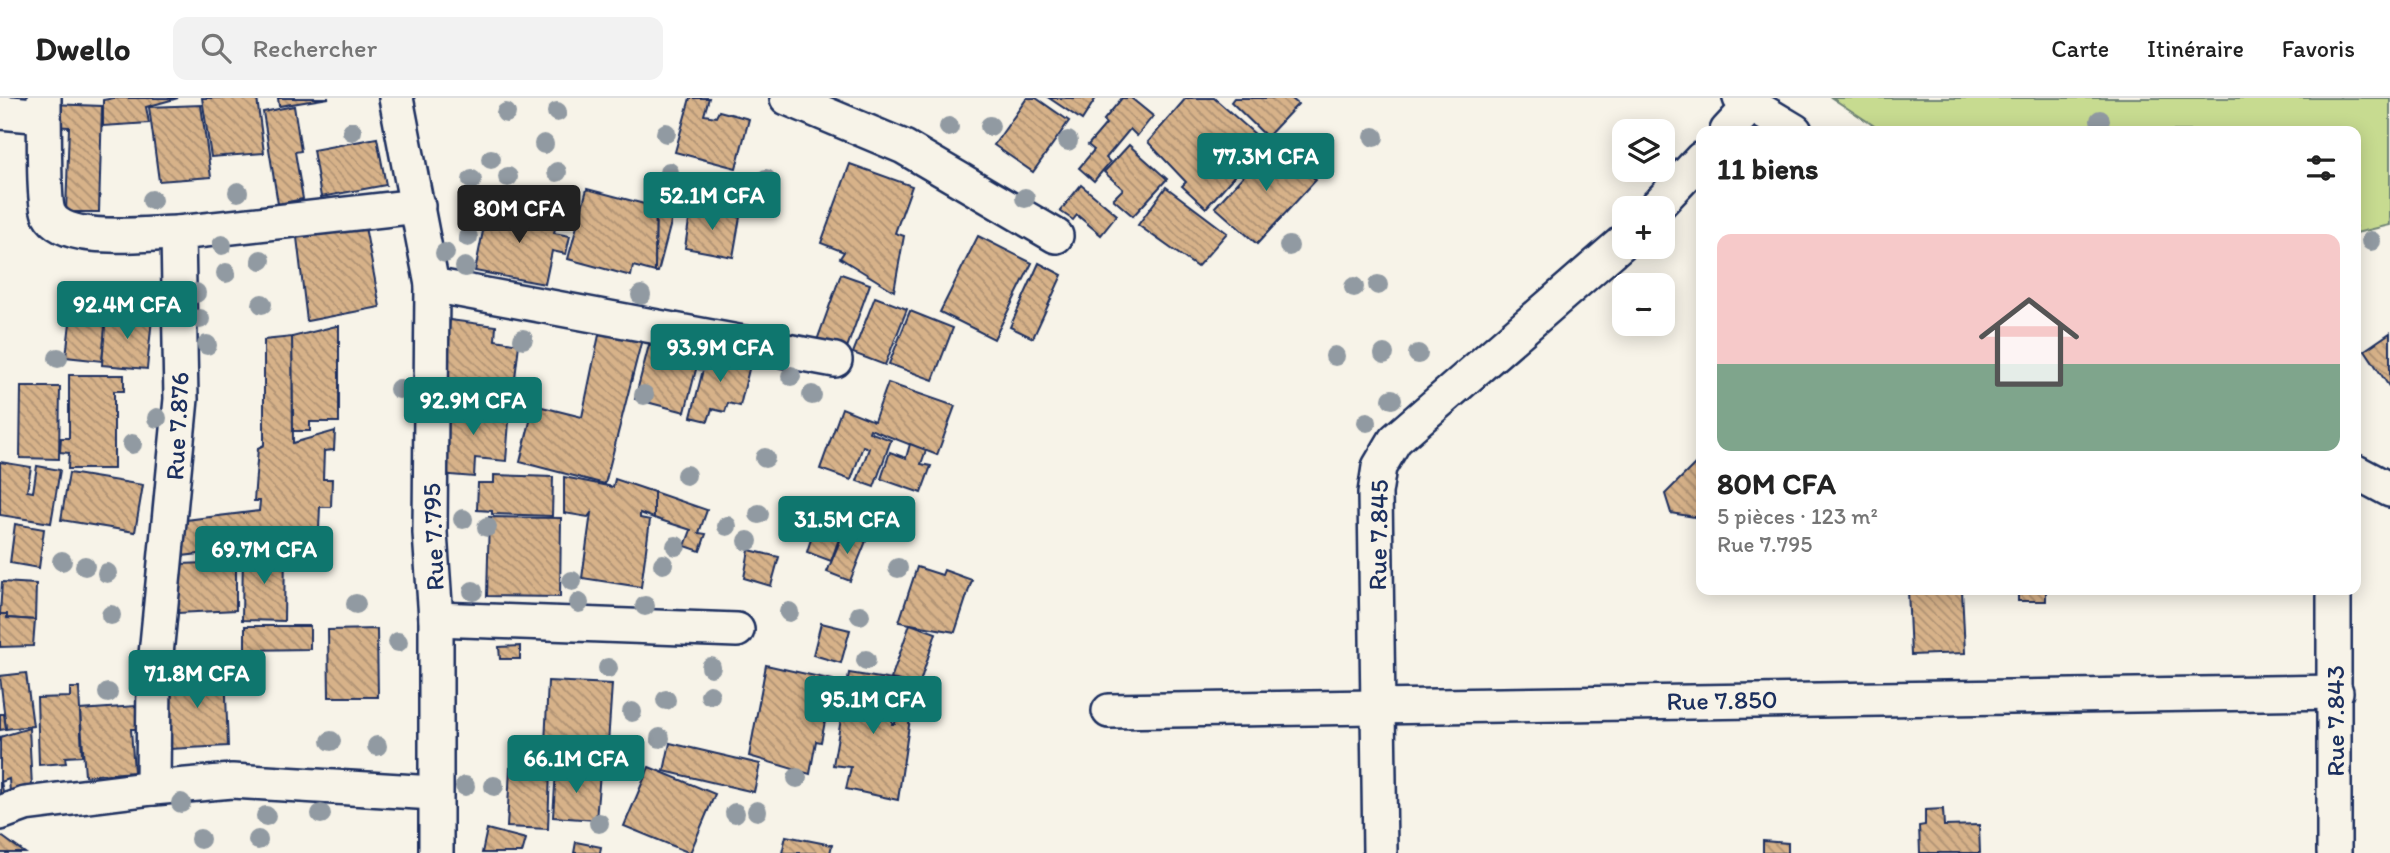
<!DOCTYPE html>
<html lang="fr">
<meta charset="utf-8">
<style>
body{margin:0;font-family:Itim,sans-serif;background:#f2f2f2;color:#222;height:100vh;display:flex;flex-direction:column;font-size:26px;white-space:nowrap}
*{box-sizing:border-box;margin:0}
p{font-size:23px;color:#767676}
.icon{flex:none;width:38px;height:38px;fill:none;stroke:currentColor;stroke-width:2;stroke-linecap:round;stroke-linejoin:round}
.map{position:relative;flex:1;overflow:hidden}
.side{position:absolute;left:1696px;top:28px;width:665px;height:469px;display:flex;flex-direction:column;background:#fff;border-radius:14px;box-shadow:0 4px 18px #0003}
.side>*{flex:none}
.controls{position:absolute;left:1612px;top:21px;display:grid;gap:14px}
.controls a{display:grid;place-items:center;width:63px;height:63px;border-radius:14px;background:#fff;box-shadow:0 4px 18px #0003;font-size:35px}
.price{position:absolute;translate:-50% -60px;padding:0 16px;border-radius:7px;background:#0f766e;color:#fff;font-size:23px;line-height:46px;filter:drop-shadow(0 2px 4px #0008)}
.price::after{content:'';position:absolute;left:50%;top:42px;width:21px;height:16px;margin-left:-10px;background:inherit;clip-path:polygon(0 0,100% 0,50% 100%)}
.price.on{background:#222;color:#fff}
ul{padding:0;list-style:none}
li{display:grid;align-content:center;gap:14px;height:371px;padding:0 21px}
li span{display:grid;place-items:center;height:217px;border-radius:14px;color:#555}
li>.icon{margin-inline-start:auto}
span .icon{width:126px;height:126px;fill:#fffc;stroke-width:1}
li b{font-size:30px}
h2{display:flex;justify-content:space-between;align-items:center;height:84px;padding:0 21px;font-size:30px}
header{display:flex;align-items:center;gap:42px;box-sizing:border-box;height:98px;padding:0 35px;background:#fff;border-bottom:2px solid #e0e0e0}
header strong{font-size:33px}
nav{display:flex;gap:38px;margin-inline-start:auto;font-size:24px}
.search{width:490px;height:63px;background:#f2f2f2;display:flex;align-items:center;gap:18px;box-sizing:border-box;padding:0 24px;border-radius:14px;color:#767676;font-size:26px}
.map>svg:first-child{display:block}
.grass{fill:#c7db90;stroke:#718577;stroke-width:2}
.building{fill:url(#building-back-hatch);stroke:#1b2f5e;stroke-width:2}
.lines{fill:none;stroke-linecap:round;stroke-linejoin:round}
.street-casing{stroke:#1b2f5e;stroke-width:38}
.street{stroke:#f7f3e8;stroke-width:33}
.tree{fill:#919aa2}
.labels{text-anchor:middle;stroke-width:5;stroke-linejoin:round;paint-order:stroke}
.street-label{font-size:26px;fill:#1b2f5e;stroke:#f7f3e8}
</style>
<header>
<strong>Dwello</strong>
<div class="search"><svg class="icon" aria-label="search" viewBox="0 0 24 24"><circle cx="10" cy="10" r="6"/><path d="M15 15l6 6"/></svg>Rechercher</div>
<nav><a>Carte</a><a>Itinéraire</a><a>Favoris</a></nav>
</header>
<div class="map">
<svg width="2390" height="755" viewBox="0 0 2390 755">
<defs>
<pattern id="building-back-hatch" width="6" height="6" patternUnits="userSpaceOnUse" patternTransform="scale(1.75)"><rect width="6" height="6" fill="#d7b289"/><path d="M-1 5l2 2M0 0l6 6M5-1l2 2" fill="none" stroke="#ae9173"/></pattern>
</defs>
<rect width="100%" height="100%" fill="#f7f3e8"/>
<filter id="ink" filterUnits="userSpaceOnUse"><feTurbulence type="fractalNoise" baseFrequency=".0143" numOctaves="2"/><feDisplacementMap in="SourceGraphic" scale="14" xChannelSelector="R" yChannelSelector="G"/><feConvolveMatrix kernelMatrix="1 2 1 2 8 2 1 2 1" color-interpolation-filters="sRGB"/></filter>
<g filter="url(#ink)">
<polygon class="grass" points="1832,0 2390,0 2390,127 2356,135 2356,33 1882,33"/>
<g class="building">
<polygon points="114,0 178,0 146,9 149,25 103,28 103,2"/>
<polygon points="202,0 257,0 264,55 211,59"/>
<polygon points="278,0 329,0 279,8"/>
<polygon points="690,0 709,0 704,17 716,19 719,13 749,21 736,70 675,54"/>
<polygon points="1027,0 1036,0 1069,23 1033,74 994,47"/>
<polygon points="1049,0 1096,0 1082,22"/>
<polygon points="1122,0 1131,0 1153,18 1137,38 1130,31 1106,60 1110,64 1094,83 1079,70 1094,52 1088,47 1106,26 1103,23"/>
<polygon points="1186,0 1214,0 1264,44 1206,110 1182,88 1186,84 1148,44"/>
<polygon points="1234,0 1291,0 1298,6 1267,39 1231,4"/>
<polygon points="51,6 102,8 99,114 66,114 69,29 50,28"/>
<polygon points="201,7 211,79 159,83 149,9"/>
<polygon points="294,8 301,53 295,54 303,101 278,106 263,14"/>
<polygon points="377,40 386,87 321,99 313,52"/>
<polygon points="1274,44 1316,82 1257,146 1215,109"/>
<polygon points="1129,47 1167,81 1133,118 1113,101 1123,91 1104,74"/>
<polygon points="850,66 912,88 895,135 904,138 894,193 840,160 844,154 821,145"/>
<polygon points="1081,87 1117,117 1101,137 1077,117 1073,122 1060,113"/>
<polygon points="1166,89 1227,135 1197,169 1138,127"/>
<polygon points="587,91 656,109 655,174 633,168 631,178 568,161"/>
<polygon points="488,108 557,121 554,135 570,138 566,156 552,153 545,186 475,173"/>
<polygon points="656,109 674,113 658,174 655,174"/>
<polygon points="691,109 740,119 733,159 685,150"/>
<polygon points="363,118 380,209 307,223 296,131"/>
<polygon points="978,138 1032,165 994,241 940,214"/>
<polygon points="1039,165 1062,177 1033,240 1010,229"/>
<polygon points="841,176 870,186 845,255 815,248"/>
<polygon points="875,199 907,211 885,267 853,255"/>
<polygon points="910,213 953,230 933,282 889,266"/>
<polygon points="71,216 106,220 102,263 66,259"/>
<polygon points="106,216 152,220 147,271 102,267"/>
<polygon points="450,222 496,228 495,242 519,246 512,306 441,298"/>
<polygon points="336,228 339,228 339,324 310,324 310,333 293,333 292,239"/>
<polygon points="600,232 642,241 605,386 520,364 534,307 582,319"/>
<polygon points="2390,235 2390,290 2365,252"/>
<polygon points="292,239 293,345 335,333 334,352 324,353 323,381 332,381 331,409 320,409 319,431 328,431 328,447 251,446 251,450 173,459 178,423 259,413 260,403 254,403 258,350 264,347 264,242"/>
<polygon points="649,247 699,260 685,314 635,301"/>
<polygon points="708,252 751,263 740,308 728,305 725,314 712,311 708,323 691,319"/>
<polygon points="69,277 124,277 124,293 114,293 114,371 68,371 69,355 60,354 61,340 69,340"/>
<polygon points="888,285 955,308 937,357 870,331 869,334 891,342 874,389 857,383 869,350 863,348 851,382 820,371 842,310 874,323"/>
<polygon points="21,289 60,289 59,361 20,360"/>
<polygon points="446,303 510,310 506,363 475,360 474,379 439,376"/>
<polygon points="910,346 926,352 921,366 931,368 921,395 881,381 890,354 906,360"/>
<polygon points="1701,360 1701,420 1671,415 1665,396"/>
<polygon points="0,364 31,369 27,393 33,394 37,368 60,372 51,425 0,417"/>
<polygon points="69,375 143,387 135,434 61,422"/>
<polygon points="494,377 553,379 552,418 492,416 492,413 477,412 478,385 494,385"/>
<polygon points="564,379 613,389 615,381 654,394 654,420 640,415 640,420 650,422 641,489 582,480 591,415 588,419 564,415"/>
<polygon points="654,394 707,412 699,435 706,436 700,453 685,448 691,432 654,420"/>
<polygon points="829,403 850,410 831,463 807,454 818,419 824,420"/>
<polygon points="489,419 561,420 560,499 487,498"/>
<polygon points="15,426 44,431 39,470 10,465"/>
<polygon points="844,433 866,443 850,483 827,474"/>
<polygon points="285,452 284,523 242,522 243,453"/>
<polygon points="749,452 779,459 771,488 744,480"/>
<polygon points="236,464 236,512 178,515 180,466"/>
<polygon points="917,469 942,477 944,472 972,482 955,534 899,524"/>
<polygon points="2,484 36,486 35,522 7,520 7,516 0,516"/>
<polygon points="1908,492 1962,492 1965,555 1911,557"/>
<rect x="2018" y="492" width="28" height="11"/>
<polygon points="0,516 7,516 7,520 35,522 33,548 0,549"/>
<polygon points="821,525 850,532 841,565 813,557"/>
<polygon points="910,526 936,535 919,587 891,581"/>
<polygon points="245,528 310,528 310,551 245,552"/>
<polygon points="377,531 378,599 329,599 328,532"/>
<polygon points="520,548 520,561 500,561 499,549"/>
<polygon points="766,567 833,582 821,644 816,643 810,676 749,658"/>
<polygon points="225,573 228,648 169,651 166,575"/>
<polygon points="26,575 33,628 6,631 0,578"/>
<polygon points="849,575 899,583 892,626 895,626 898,605 912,607 898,702 846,691 851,669 833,667"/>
<polygon points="548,583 612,586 608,646 545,646"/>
<polygon points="70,590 79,590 82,658 65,659 66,665 39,667 37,600 70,599"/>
<polygon points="136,608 138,631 131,631 134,674 85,678 80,612"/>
<polygon points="0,616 4,616 6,631 0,632"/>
<polygon points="29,630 32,689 10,694 9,681 1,684 4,698 0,699 0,639"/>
<polygon points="670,645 760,666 754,694 664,673"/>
<polygon points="649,669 715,696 690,755 624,728"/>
<polygon points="510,670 550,672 548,731 507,729"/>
<polygon points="556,672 600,675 596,722 553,719"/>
<polygon points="1943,711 1944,728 1979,727 1980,755 1920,755 1919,728 1925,727 1925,712"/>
<polygon points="487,731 526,741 522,755 482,755"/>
<polygon points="0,737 25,755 0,755"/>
<polygon points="786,738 832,747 830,755 782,755"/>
<polygon points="1763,743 1788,745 1788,755 1763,755"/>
<polygon points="576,744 601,749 600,755 574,755"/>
</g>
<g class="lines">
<g class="street-casing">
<g id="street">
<polyline points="396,0 432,187 430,435 436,521 436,755"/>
<polyline points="787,0 904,49 1056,138"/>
<polyline points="1740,0 1795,33"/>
<polyline points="0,14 44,18 44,0"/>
<path d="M44,18c1,17 -1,86 5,98 16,31 97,19 129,19"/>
<polyline points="1727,33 1752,6"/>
<polyline points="418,108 178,135 181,301 154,577 153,690 232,683 434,695"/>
<polyline points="1655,110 1701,61"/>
<polyline points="432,187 835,262"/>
<polyline points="2356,374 2390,392"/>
<polyline points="2334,492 2334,755"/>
<polyline points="436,521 737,532"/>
<polyline points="1109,613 2336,594"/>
<polyline points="0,715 25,706 153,690"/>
<polyline points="1380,755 1375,395 1379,369 1395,342 1624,143"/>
</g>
</g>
<use href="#street" class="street"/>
</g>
<g class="tree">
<circle cx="557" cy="14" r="10"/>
<circle cx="506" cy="15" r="10"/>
<circle cx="2100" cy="22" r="10"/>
<circle cx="990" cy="28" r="10"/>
<circle cx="949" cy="29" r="10"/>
<circle cx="352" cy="33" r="10"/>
<circle cx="666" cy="35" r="10"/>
<circle cx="1374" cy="39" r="10"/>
<circle cx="1068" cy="43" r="10"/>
<circle cx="544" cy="46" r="10"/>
<circle cx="491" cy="61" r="10"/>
<circle cx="557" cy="74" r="10"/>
<circle cx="669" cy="74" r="10"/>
<circle cx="508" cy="79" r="10"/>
<circle cx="766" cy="81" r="10"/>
<circle cx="472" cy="82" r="10"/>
<circle cx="699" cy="87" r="10"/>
<circle cx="238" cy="94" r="10"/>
<circle cx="538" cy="100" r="10"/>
<circle cx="1025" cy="100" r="10"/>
<circle cx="152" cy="102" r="10"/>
<circle cx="565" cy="102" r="10"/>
<circle cx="468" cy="139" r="10"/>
<circle cx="2371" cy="143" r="10"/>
<circle cx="222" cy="147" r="10"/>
<circle cx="1289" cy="148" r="10"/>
<circle cx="445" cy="155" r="10"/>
<circle cx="261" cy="162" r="10"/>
<circle cx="465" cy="169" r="10"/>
<circle cx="226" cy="175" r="10"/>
<circle cx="1378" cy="187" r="10"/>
<circle cx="1354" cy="189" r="10"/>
<circle cx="196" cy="195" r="10"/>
<circle cx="641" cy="197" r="10"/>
<circle cx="262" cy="206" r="10"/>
<circle cx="200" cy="221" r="10"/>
<circle cx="523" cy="241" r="10"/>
<circle cx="207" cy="247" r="10"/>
<circle cx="1384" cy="256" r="10"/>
<circle cx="1418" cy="256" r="10"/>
<circle cx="1335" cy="258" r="10"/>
<circle cx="58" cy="260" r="10"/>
<circle cx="703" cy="264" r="10"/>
<circle cx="791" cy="278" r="10"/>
<circle cx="399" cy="291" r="10"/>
<circle cx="644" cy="297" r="10"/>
<circle cx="812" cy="297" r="10"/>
<circle cx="1392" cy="301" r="10"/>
<circle cx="157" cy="320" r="10"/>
<circle cx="1367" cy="324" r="10"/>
<circle cx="132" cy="346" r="10"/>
<circle cx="765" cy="360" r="10"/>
<circle cx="686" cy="377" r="10"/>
<circle cx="759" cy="416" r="10"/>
<circle cx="463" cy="421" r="10"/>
<circle cx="727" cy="428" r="10"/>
<circle cx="487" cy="429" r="10"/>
<circle cx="748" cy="443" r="10"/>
<circle cx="676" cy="448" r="10"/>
<circle cx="62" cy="463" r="10"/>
<circle cx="663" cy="466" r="10"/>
<circle cx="85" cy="468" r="10"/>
<circle cx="898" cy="470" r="10"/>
<circle cx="107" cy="475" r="10"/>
<circle cx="572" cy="483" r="10"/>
<circle cx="473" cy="493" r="10"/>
<circle cx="579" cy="505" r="10"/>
<circle cx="356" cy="506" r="10"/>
<circle cx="645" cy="508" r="10"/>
<circle cx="789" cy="514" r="10"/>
<circle cx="111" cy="517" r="10"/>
<circle cx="860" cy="517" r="10"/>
<circle cx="398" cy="544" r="10"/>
<circle cx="866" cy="562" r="10"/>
<circle cx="711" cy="569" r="10"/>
<circle cx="608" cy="570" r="10"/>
<circle cx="108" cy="595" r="10"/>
<circle cx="710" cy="597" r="10"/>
<circle cx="666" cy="602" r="10"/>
<circle cx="632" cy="614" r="10"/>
<circle cx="660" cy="640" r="10"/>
<circle cx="331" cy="643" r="10"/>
<circle cx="377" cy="648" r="10"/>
<circle cx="633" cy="652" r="10"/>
<circle cx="797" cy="680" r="10"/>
<circle cx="465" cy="688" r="10"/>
<circle cx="494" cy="688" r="10"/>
<circle cx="181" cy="705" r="10"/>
<circle cx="757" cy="713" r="10"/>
<circle cx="735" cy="715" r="10"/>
<circle cx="321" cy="716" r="10"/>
<circle cx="266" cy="718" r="10"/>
<circle cx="599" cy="725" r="10"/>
<circle cx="200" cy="741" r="10"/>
<circle cx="258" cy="742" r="10"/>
</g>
</g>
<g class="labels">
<g class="street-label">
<text transform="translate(177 328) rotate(-87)" y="9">Rue 7.876</text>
<text transform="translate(1378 437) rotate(-89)" y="9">Rue 7.845</text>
<text transform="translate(433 439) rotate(-92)" y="9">Rue 7.795</text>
<text transform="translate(1722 602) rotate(-1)" y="9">Rue 7.850</text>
<text transform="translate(2335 623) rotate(-90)" y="9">Rue 7.843</text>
</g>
</g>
</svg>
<div class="controls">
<a><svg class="icon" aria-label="layers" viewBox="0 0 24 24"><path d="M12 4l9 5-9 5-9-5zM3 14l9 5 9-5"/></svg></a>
<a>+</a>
<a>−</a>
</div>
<b class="price" style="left:1266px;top:95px">77.3M CFA</b>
<b class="price" style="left:712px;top:134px">52.1M CFA</b>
<b class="price on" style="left:519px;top:147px">80M CFA</b>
<b class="price" style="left:127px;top:243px">92.4M CFA</b>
<b class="price" style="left:720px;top:286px">93.9M CFA</b>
<b class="price" style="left:473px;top:339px">92.9M CFA</b>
<b class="price" style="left:847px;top:458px">31.5M CFA</b>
<b class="price" style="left:264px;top:488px">69.7M CFA</b>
<b class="price" style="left:197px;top:612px">71.8M CFA</b>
<b class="price" style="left:873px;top:638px">95.1M CFA</b>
<b class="price" style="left:576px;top:697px">66.1M CFA</b>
<section class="side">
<h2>11 biens<svg class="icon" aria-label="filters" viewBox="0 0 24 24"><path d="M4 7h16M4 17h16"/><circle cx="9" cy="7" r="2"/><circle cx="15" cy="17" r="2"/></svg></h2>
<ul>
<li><span style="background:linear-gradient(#f6c9c9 60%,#7fa58c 0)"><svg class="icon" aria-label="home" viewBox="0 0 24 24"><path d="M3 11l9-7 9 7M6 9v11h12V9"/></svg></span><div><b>80M CFA</b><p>5 pièces · 123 m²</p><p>Rue 7.795</p></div></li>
</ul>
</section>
</div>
